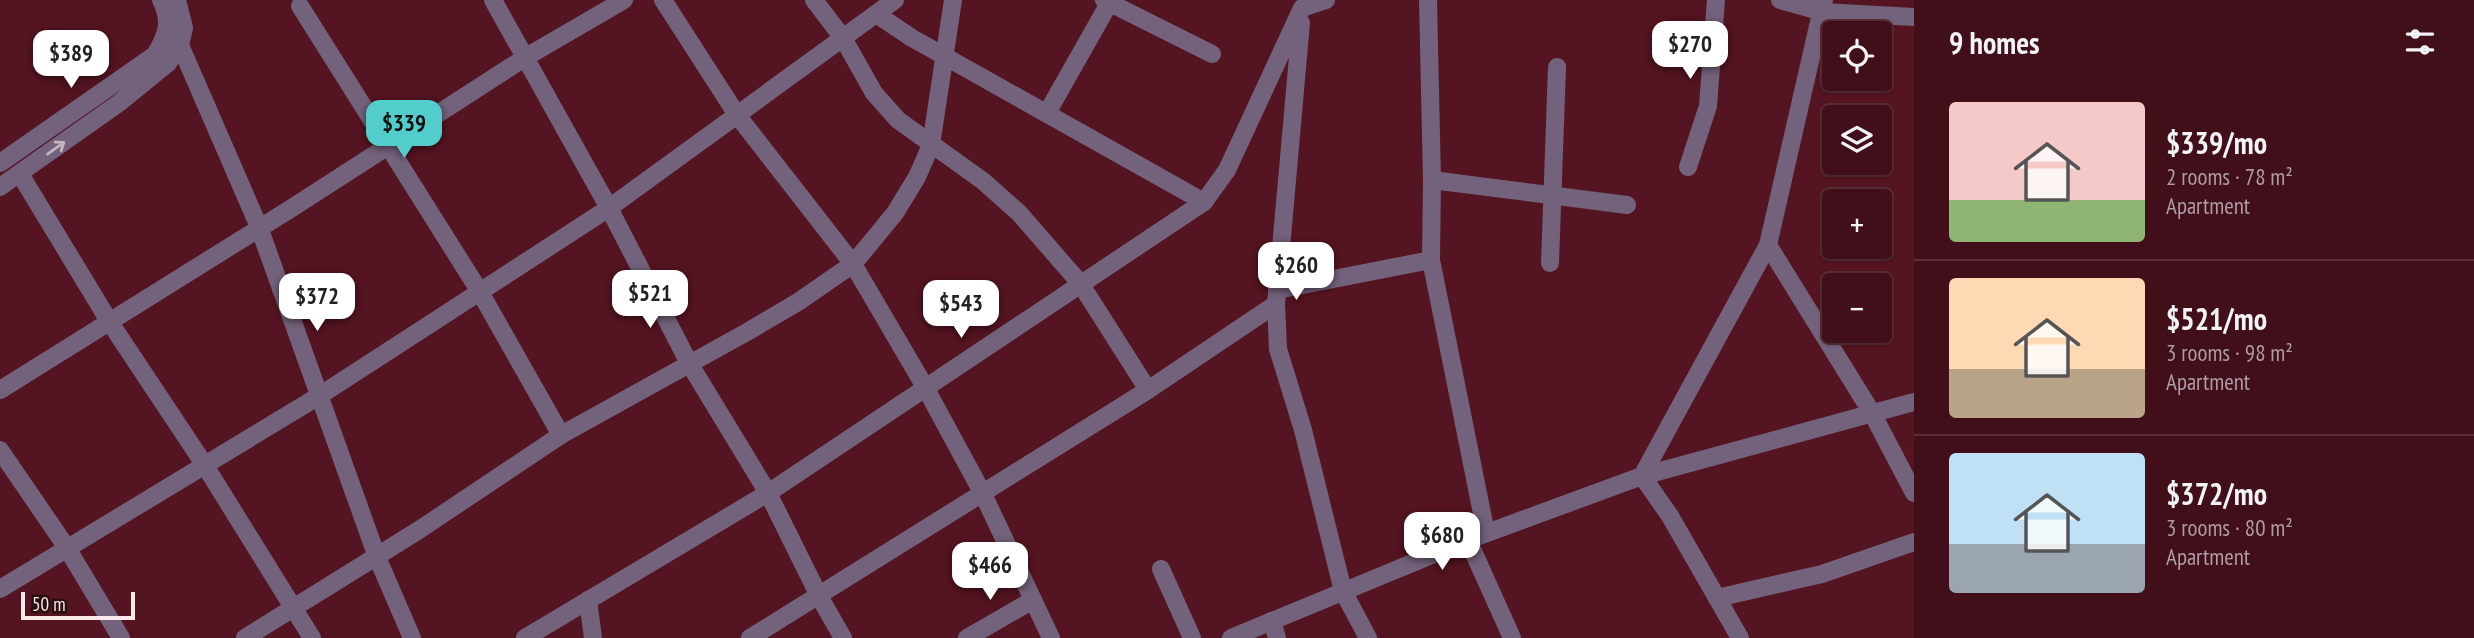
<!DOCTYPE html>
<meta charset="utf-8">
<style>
body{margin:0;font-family:"PT Sans Narrow",sans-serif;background:#4b1d26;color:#f1f3f6;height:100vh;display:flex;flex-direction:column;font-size:26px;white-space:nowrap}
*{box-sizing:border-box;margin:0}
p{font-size:23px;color:#ae9ca2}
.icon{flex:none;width:38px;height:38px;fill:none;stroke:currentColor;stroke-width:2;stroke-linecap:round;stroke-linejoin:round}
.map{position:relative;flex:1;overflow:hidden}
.drawer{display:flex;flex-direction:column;background:#400f19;width:560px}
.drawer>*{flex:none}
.fabs{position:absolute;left:1822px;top:21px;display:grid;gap:14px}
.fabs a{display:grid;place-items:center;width:70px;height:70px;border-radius:7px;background:#400f19;box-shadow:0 2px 5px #0004,0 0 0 2px #592f38;font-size:35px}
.scale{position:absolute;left:21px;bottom:18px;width:114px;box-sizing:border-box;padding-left:7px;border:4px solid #fae9e9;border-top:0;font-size:19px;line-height:24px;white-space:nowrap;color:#fae9e9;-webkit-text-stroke:5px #290d11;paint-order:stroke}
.price{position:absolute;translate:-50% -60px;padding:0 16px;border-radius:14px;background:#fff;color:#222;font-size:23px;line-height:46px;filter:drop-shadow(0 2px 4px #0008)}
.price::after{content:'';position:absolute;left:50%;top:42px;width:21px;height:16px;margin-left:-10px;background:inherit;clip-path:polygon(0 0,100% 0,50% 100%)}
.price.selected{background:#53cdcb;color:#111}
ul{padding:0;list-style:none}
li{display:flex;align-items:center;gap:21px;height:175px;padding:0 35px}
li+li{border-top:2px solid #592f38}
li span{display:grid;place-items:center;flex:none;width:196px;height:140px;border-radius:7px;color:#555}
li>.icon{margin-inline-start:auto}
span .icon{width:84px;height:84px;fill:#fffc;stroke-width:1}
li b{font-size:30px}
h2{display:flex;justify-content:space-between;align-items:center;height:84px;padding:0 35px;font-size:30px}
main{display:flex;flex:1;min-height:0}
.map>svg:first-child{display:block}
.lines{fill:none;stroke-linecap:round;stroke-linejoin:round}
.minor{stroke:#73627c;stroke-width:18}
.oneway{stroke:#c4b3bd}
</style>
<main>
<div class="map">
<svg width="1914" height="638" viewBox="0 0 1914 638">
<rect width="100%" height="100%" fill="#551421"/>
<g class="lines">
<g class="minor">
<polyline points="493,0 609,208 689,363 768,493 819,596 843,638"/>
<polyline points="663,0 737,115 853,264 925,387 983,494 1051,638"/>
<polyline points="814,0 843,38 874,93 898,120 983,181 1019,213 1080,283 1148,390"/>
<polyline points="1104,0 1212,54"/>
<polyline points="1428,0 1432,180 1431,260 1486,533"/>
<polyline points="1780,0 1823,12 1914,17"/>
<polyline points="300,6 480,292 561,435"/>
<polyline points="876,14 912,38 1204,202"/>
<polyline points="1301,23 1276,304 1278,349 1303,430 1343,591 1368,638"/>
<polyline points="180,45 259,227 377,557 412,638"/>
<polyline points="1047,113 1111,0"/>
<path d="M0,163l155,-108c12,-20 17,-33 6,-55"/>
<polyline points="1688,167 1708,106 1716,0"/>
<polyline points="20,174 109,321 204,464 312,638"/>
<polyline points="1432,180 1627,205"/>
<polyline points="0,187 119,103 168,63 180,45 184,28 177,0"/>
<polyline points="1768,245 1872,413 1914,493"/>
<polyline points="1550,263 1557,67"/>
<polyline points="1277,290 1431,260"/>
<polyline points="0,390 295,206 526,57 624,0"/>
<polyline points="0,450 67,548 121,638"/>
<polyline points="1642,476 1768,245 1824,0"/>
<polyline points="1642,476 1670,516 1740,638"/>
<polyline points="1468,540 1512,638"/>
<polyline points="1161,569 1192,638"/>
<polyline points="0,589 319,396 609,208 895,0"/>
<polyline points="1717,598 1822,574 1914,542"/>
<polyline points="588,600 593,638"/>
<polyline points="1272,621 1277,638"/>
<polyline points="245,638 419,530 561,435 747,332 798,302 853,264 895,213 917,177 931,145 953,0"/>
<polyline points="525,638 768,493 1204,202 1227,170 1302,8 1326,0"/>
<polyline points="750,638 1148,390 1276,304"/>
<polyline points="967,638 1033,600"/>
<polyline points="1231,638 1468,540 1642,476 1914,402"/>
</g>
</g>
<defs><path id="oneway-shaft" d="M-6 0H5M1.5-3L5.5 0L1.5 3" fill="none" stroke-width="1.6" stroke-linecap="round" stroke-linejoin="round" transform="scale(1.75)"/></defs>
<use class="oneway" href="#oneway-shaft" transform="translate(56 148) rotate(-35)"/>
</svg>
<div class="fabs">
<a><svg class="icon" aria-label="locate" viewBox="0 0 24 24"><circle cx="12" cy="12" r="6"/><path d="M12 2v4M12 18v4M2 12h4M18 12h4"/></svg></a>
<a><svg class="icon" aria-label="layers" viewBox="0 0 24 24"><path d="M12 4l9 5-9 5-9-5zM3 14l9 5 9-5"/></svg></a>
<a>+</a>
<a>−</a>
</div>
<div class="scale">50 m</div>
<b class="price" style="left:1690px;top:81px">$270</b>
<b class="price" style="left:71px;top:90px">$389</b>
<b class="price selected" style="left:404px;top:160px">$339</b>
<b class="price" style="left:1296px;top:302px">$260</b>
<b class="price" style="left:650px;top:330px">$521</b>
<b class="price" style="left:317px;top:333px">$372</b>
<b class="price" style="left:961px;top:340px">$543</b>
<b class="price" style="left:1442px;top:572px">$680</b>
<b class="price" style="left:990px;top:602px">$466</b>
</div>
<section class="drawer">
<h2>9 homes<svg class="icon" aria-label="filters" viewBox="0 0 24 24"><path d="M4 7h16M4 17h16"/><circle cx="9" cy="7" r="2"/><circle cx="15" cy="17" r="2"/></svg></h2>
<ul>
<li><span style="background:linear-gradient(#f6c9c9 70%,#8fb573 0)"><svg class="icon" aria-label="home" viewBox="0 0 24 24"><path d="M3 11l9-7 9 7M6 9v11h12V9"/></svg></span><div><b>$339/mo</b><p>2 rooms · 78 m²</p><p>Apartment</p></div></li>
<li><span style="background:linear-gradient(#ffd9b3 65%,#b9a48a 0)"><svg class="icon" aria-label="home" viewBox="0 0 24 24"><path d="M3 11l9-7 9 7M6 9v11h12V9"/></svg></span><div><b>$521/mo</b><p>3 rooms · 98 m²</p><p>Apartment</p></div></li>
<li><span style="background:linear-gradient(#bfe0f5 65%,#9aa5b1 0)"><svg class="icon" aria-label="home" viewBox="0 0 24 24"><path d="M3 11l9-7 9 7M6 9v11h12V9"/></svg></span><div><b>$372/mo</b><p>3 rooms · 80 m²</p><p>Apartment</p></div></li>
</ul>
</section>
</main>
